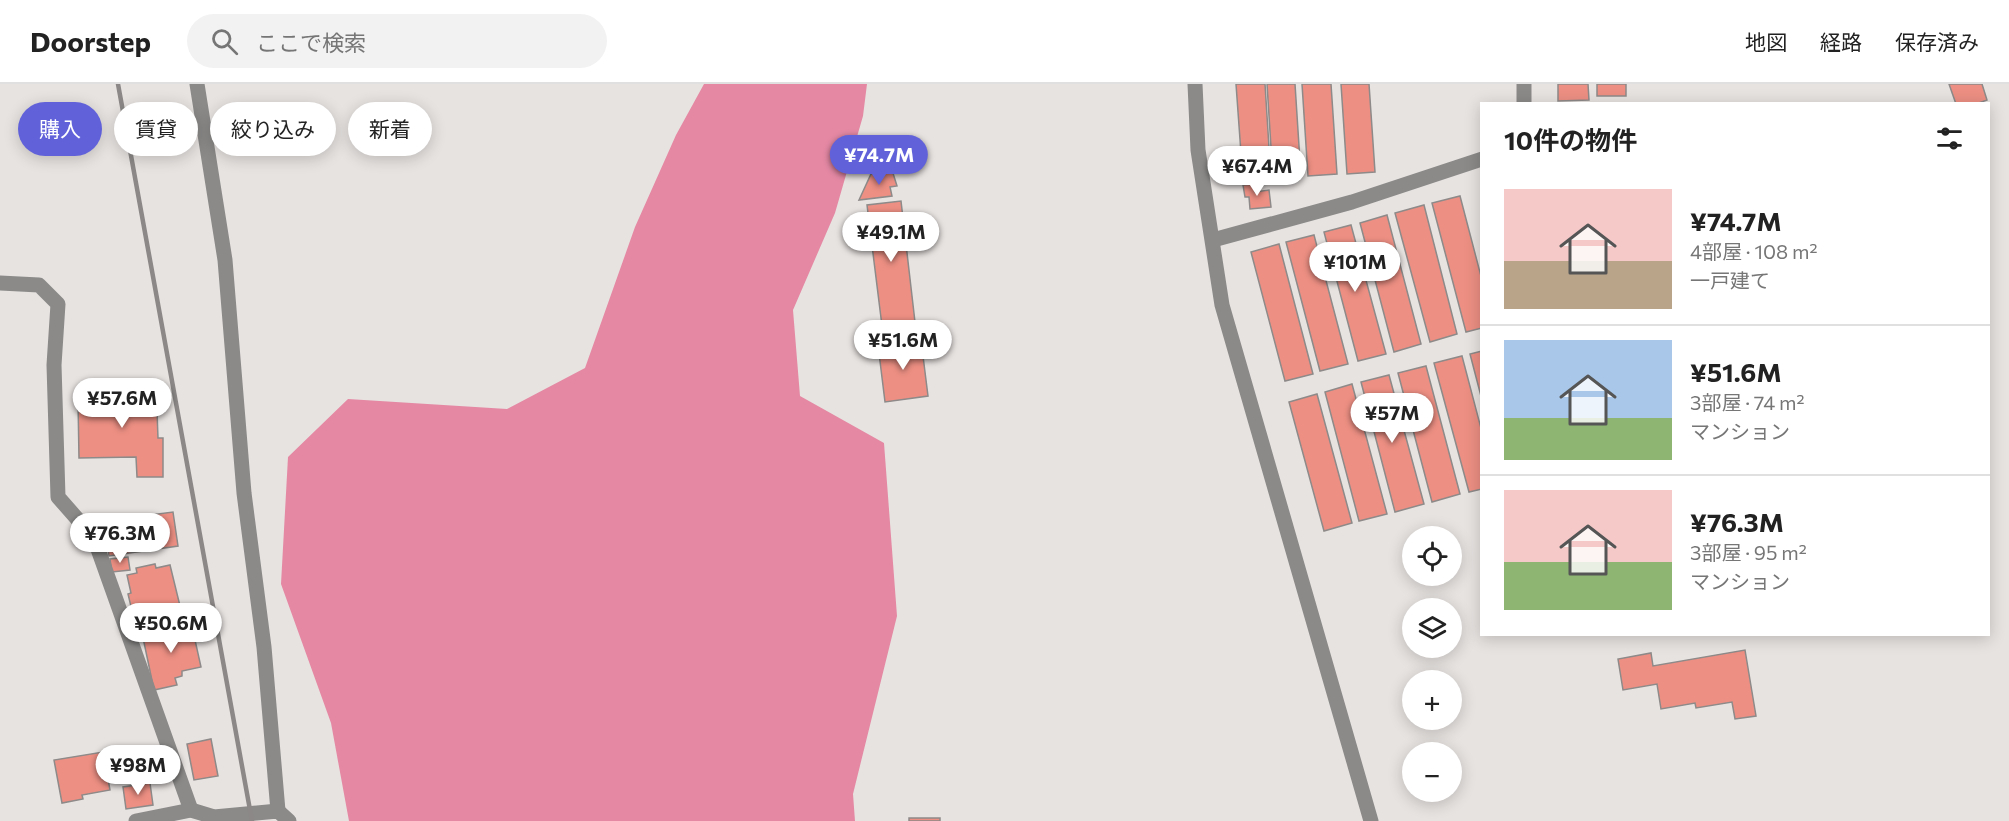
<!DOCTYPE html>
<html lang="ja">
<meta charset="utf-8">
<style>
body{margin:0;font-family:Commissioner,"Noto Sans JP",sans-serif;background:#f2f2f2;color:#222;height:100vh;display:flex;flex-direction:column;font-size:22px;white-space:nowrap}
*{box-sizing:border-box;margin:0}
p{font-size:20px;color:#767676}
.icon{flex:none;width:33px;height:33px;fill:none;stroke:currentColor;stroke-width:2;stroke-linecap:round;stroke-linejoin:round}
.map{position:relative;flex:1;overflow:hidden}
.panel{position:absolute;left:1480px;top:18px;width:510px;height:534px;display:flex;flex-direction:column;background:#fff;border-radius:0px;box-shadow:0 3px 15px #0003}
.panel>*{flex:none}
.hud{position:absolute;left:18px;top:18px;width:570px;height:54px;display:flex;gap:12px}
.tools{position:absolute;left:1402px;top:442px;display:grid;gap:12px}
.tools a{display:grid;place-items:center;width:60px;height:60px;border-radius:50%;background:#fff;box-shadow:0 3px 15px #0003;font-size:30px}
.price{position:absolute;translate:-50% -51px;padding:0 14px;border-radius:21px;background:#fff;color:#222;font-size:20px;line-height:39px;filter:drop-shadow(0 2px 3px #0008)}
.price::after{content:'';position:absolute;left:50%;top:36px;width:18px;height:14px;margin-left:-9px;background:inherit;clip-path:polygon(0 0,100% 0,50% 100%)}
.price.selected{background:#6162da;color:#fff}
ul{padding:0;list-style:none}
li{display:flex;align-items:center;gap:18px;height:150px;padding:0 24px}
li+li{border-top:2px solid #e0e0e0}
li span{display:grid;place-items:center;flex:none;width:168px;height:120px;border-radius:0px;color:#555}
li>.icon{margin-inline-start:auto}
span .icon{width:72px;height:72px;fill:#fffc;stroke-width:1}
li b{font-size:26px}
h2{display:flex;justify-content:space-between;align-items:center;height:72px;padding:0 24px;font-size:26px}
.tag{padding:0 21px;border-radius:27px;background:#fff;box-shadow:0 3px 15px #0003;font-size:21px;line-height:54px}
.tag.selected{background:#6162da;color:#fff}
header{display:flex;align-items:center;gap:36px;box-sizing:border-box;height:84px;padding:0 30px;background:#fff;border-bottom:2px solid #e0e0e0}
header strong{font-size:28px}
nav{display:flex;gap:33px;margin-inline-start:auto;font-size:21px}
.search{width:420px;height:54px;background:#f2f2f2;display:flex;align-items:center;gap:15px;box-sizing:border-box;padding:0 21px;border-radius:33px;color:#767676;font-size:22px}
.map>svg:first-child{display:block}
.forest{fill:#e488a4}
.building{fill:#ed8f83;stroke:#8d8a89;stroke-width:1.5}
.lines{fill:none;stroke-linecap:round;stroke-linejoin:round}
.minor{stroke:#8b8a89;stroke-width:15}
.tertiary{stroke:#8b8a89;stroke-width:15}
.rail{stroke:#8b8887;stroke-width:4.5}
</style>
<header>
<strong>Doorstep</strong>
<div class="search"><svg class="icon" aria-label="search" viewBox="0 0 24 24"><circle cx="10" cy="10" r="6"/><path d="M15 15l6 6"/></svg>ここで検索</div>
<nav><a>地図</a><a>経路</a><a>保存済み</a></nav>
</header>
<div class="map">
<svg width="2009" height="737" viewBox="0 0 2009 737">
<rect width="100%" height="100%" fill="#e7e3e1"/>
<polygon class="forest" points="704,0 867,0 863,32 835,129 793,226 800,312 884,359 897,532 853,710 855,737 349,737 331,639 281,500 288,373 348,315 507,325 585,284 635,143 676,51"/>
<g class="building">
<polygon points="1236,0 1265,0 1271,95 1243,97"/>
<polygon points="1267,0 1295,0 1301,93 1273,95"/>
<polygon points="1302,0 1331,0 1337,90 1308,92"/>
<polygon points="1341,0 1369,0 1375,88 1347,90"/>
<polygon points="1558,0 1588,0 1589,16 1558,17"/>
<rect x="1597" y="0" width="29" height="12"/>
<polygon points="1949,0 1982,0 1987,16 1976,20 1956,20"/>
<polygon points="892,86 897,102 890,103 892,112 859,116 871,90"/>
<polygon points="1254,100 1255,108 1269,106 1271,123 1250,125 1249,113 1245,113 1243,101"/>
<polygon points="1460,112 1482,196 1482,244 1466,248 1432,119"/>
<polygon points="901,117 915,238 882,242 867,121"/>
<polygon points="1424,121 1457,250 1430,258 1395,129"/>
<polygon points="1387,131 1421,260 1394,268 1360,139"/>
<polygon points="1351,141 1386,270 1358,277 1324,148"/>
<polygon points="1314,151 1348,280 1320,287 1286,158"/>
<polygon points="1279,160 1313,290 1285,297 1251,168"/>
<polygon points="921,256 928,312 885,318 878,261"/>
<polygon points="1482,267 1482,316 1470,270"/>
<polygon points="1462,272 1482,348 1482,405 1469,408 1434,279"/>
<polygon points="1426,282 1460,410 1432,418 1398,289"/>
<polygon points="1389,291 1424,420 1395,428 1361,298"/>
<polygon points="105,295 119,295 119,300 140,300 140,306 146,305 147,327 157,327 158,354 163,354 163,393 137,393 136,373 79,374 78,317 92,316 92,324 110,324 110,319 105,319"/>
<polygon points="1352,300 1387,430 1359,437 1325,308"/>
<polygon points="1317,310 1352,439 1324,447 1289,318"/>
<polygon points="173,428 178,462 109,472 104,437"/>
<polygon points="128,473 130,486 112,488 110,475"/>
<polygon points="155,480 156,484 170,481 181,526 172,529 173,535 156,539 154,530 134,535 128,510 131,509 127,491 137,489 136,484"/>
<polygon points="191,538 201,583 182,587 182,592 175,594 177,601 154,606 142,549"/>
<polygon points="1745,566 1756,632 1735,635 1732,618 1696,624 1695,619 1661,625 1657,600 1623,606 1618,575 1651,569 1653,582"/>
<polygon points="211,655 218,692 194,696 187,660"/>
<polygon points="103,668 110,706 82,711 83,715 62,719 54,676"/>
<polygon points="150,699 153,721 126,725 123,703"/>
<rect x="909" y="734" width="31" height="3"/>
</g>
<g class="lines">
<g class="minor">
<polyline points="197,0 225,176 244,409 264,563 278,727"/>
<polyline points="1524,0 1524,20"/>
<polyline points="1213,156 1352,118 1482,75"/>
<polyline points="0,199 39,201 58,220 54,281 58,413 94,454 191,726"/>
<polyline points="136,737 191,726 214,733 278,727 289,737"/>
</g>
<polyline class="tertiary" points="1195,0 1198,66 1222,221 1371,737"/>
<polyline class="rail" points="118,0 252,737"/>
</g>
</svg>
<div class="tools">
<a><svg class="icon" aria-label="locate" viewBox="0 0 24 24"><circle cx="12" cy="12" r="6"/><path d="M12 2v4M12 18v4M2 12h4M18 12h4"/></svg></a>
<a><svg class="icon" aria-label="layers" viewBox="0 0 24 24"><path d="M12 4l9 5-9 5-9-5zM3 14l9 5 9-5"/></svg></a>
<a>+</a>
<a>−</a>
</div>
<b class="price selected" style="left:879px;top:102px">¥74.7M</b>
<b class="price" style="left:1257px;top:113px">¥67.4M</b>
<b class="price" style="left:891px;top:179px">¥49.1M</b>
<b class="price" style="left:1355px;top:209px">¥101M</b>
<b class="price" style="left:903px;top:287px">¥51.6M</b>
<b class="price" style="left:122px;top:345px">¥57.6M</b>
<b class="price" style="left:1392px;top:360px">¥57M</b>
<b class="price" style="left:120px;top:480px">¥76.3M</b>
<b class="price" style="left:171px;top:570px">¥50.6M</b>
<b class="price" style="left:138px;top:712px">¥98M</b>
<div class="hud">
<a class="tag selected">購入</a>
<a class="tag">賃貸</a>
<a class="tag">絞り込み</a>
<a class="tag">新着</a>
</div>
<section class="panel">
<h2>10件の物件<svg class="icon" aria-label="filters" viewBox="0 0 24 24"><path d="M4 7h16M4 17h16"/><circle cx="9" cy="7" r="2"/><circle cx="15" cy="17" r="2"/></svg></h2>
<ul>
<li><span style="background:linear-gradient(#f6c9c9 60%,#b9a48a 0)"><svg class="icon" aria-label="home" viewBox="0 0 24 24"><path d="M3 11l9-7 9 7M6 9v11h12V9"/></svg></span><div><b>¥74.7M</b><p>4部屋 · 108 m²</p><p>一戸建て</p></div></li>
<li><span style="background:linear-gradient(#a9c7e8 65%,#8fb573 0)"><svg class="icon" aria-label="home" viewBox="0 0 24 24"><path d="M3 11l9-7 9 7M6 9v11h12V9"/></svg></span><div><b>¥51.6M</b><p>3部屋 · 74 m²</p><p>マンション</p></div></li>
<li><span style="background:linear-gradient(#f6c9c9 60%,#8fb573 0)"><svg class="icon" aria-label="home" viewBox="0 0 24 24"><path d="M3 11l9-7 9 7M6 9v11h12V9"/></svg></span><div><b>¥76.3M</b><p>3部屋 · 95 m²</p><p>マンション</p></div></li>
</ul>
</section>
</div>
